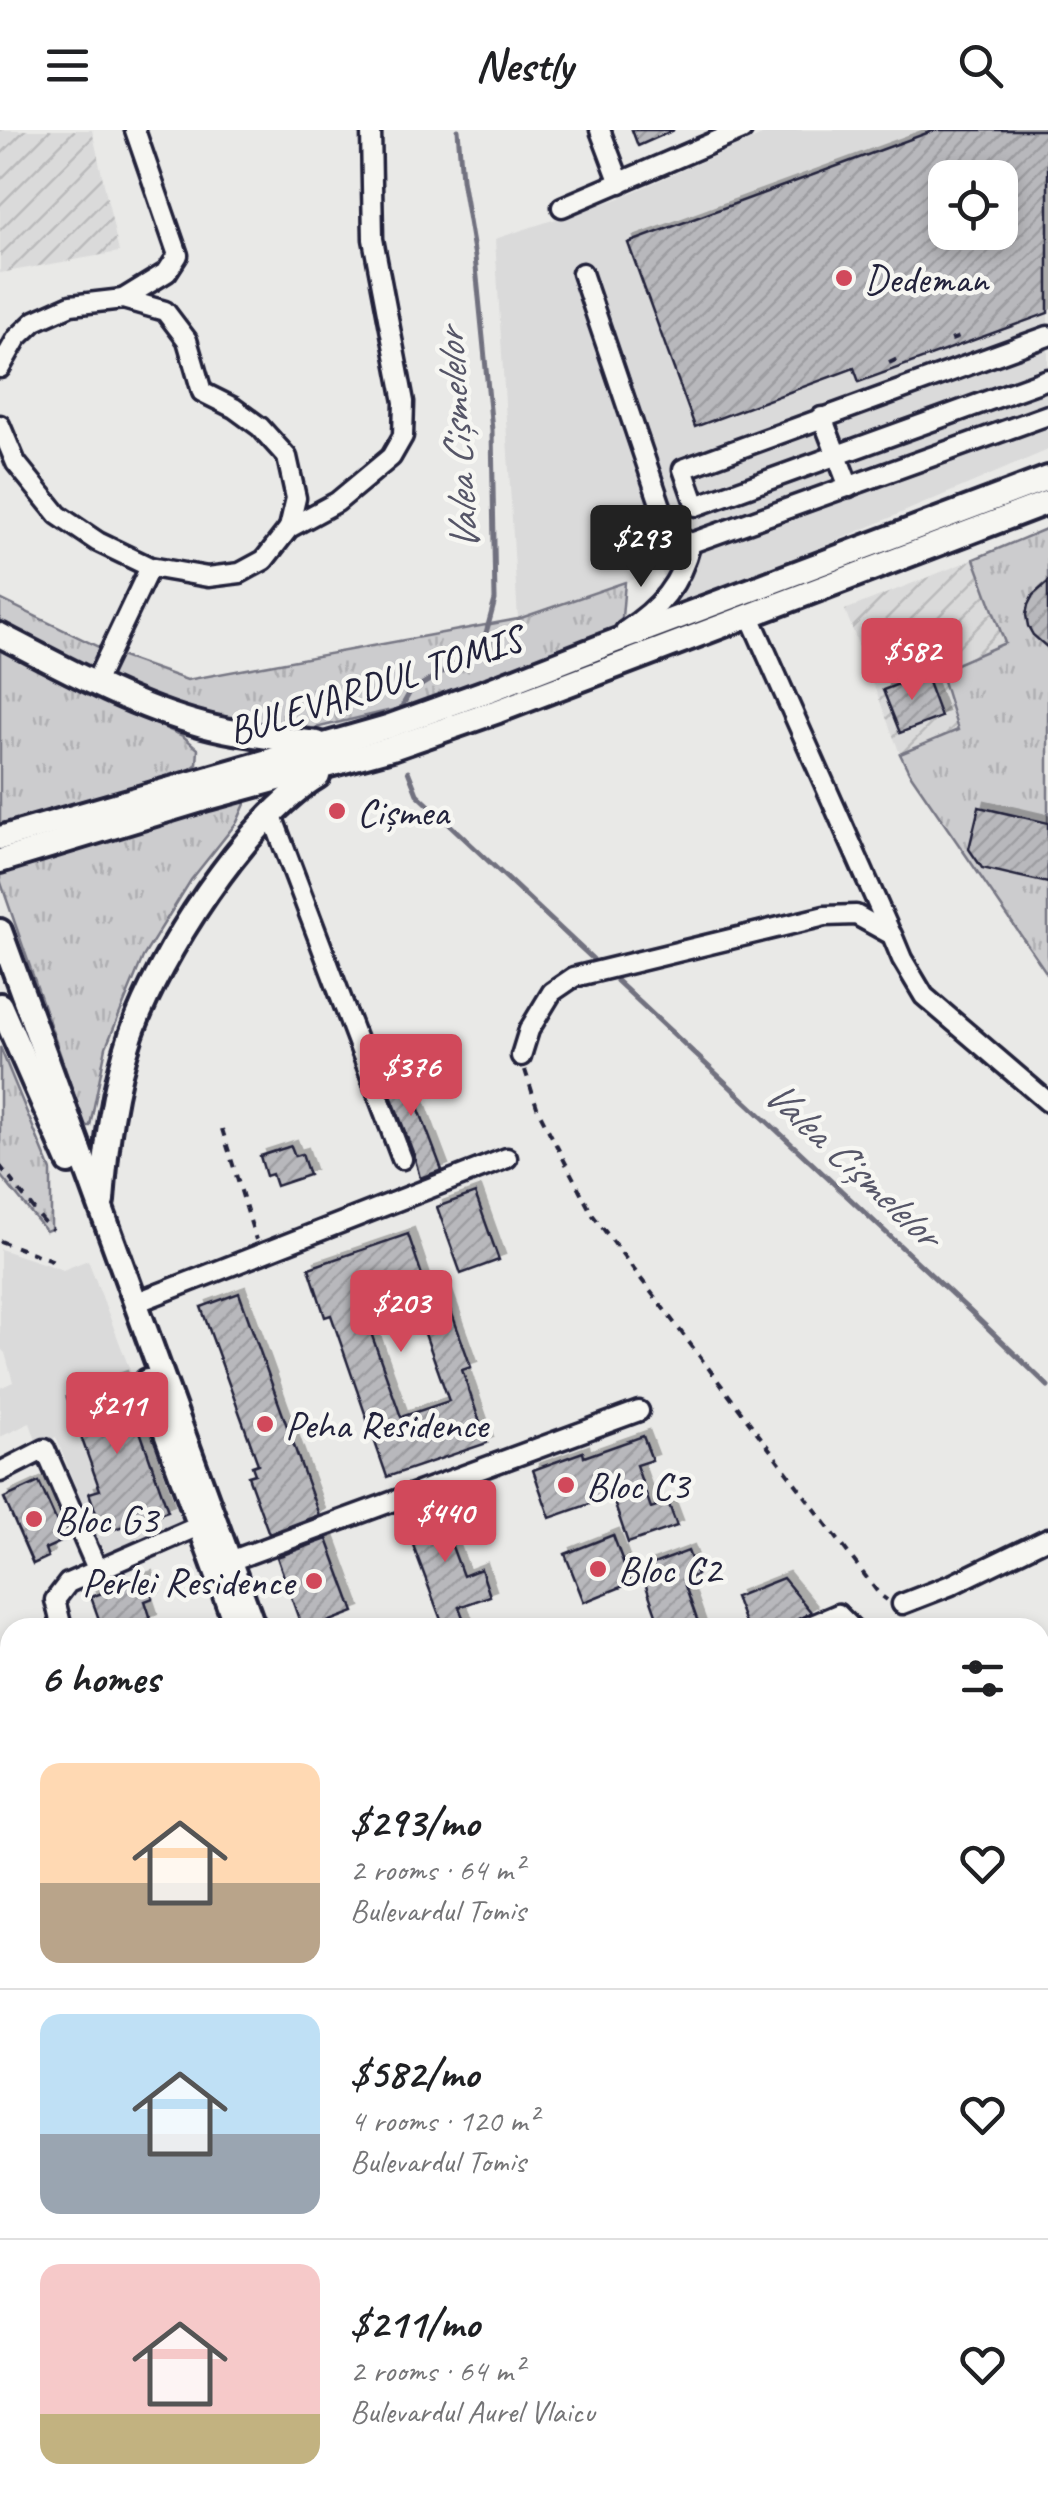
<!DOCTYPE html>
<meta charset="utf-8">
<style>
body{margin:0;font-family:Caveat,sans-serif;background:#f6f6f6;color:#202124;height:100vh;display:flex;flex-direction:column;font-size:38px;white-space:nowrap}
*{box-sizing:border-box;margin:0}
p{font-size:32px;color:#757577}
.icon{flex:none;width:55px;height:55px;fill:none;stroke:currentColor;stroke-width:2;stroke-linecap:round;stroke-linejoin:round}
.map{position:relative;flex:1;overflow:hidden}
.details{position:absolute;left:0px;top:1488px;width:1050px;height:892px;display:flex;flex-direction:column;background:#fff;border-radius:30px 30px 0 0;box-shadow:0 5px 15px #0003}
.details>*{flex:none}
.controls{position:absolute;left:928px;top:30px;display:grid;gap:20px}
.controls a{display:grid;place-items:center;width:90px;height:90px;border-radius:20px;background:#fff;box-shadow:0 5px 15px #0003;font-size:50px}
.price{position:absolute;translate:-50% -85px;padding:0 22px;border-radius:10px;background:#d1495b;color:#fff;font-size:32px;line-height:65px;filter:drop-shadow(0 2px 5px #0008)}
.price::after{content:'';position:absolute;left:50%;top:60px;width:30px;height:22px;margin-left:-15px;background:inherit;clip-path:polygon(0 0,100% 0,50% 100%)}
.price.current{background:#222;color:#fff}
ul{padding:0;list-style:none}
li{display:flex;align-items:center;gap:30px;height:250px;padding:0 40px}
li+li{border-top:2px solid #e0e0e0}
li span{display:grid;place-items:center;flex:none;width:280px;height:200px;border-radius:20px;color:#555}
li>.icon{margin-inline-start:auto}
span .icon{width:120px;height:120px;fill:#fffc;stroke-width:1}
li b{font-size:42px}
h2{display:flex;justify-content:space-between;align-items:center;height:120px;padding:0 40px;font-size:42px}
header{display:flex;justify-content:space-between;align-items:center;height:130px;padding:0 40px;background:#fff;font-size:45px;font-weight:800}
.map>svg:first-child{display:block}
.built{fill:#dadada;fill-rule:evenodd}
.industrial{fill:url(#industrial-furrows)}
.grass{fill:url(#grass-tufts);stroke:#777784;stroke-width:2.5}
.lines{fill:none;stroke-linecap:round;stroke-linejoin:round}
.stream{stroke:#71717f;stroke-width:5}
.building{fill:url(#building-hatch);stroke:#22223b;stroke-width:2.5;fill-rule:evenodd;filter:url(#shadow)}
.minor-casing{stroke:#22223b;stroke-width:25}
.major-casing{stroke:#22223b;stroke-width:30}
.path{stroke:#22223b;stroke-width:4;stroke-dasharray:8 8;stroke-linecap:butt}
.minor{stroke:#f6f6f2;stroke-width:18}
.major{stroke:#f6f6f2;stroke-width:22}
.poi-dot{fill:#d1495b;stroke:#f6f6f2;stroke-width:4}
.labels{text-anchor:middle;stroke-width:9;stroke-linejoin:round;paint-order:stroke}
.poi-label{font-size:40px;fill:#22223b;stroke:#f6f6f2;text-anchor:start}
.street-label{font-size:40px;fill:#22223b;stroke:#f6f6f2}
.water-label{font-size:42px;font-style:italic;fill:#565668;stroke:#f6f6f2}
</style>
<header><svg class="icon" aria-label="menu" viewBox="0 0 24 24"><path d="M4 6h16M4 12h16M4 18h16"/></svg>Nestly<svg class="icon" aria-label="search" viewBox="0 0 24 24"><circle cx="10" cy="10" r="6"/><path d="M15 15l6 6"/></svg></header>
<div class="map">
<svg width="1048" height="2378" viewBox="0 0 1048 2378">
<defs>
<pattern id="industrial-furrows" width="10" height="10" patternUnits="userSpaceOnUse" patternTransform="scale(2.5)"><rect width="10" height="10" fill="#dadada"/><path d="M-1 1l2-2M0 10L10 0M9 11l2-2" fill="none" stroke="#bbbbbc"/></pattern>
<pattern id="grass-tufts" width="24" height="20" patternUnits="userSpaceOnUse" patternTransform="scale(2.5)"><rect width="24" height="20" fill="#ccccce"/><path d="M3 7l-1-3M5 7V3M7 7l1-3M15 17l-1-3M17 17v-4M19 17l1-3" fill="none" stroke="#afafb2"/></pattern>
<pattern id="building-hatch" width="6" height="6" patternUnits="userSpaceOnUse" patternTransform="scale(2.5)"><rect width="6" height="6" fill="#b8b8bc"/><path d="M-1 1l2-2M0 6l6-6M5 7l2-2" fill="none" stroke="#9e9ea2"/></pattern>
<filter id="shadow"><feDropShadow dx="6" dy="-6" stdDeviation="0" flood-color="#0004"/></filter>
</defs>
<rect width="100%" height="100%" fill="#e9e9e7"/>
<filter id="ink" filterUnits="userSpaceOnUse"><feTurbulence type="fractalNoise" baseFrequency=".01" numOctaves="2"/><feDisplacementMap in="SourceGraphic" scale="20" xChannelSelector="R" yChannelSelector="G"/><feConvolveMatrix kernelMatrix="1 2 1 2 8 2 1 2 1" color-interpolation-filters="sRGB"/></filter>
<g filter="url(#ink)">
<g class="built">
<path d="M773,0h275v320l-373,160 -14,-40 -143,49 -23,-380 122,-40zM945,48h55v54h-55z"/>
<polygon points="0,1119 63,1140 88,1130 189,1395 103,1427 56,1307 38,1316 30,1293 0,1307 0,1258 13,1252 5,1223 0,1218"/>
<polygon points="0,2204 10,2233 10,2370 57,2370 60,2378 0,2378"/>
</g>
<g class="industrial">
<polygon points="0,0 92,0 119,122 0,143"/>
<polygon points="974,429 1005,514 959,600 900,624 845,480"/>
</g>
<g class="grass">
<polygon points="1048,398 1048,845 909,642 900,624 958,600 940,541 1005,513 974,429"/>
<polygon points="625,452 621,499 413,575 307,600 258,597 175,577 98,546 0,497 0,469 111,523 187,550 518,489"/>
<polygon points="0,519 96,567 183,606 198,619 197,634 187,642 0,695"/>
<polygon points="238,668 245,674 237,692 191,750 143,827 106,917 90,996 85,996 0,750 0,740"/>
<polygon points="0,917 51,1041 51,1099 46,1101 0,1045"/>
</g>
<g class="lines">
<g class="stream">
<polyline points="401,578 410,562 473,523 486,503 495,470 492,300 475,127 462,49 458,0"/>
<polyline points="408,641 417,664 593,829"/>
<polyline points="617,851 970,1181 1048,1256"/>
</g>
</g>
<g class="building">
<polygon points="632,0 674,0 638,16"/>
<path d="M935,0h113v183l-189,69 -5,-14 -159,59 -67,-184zM945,48h55v54h-55z"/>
<polygon points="1048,452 1048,518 1033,505 1028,496 1026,485 1028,475 1033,465"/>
<polygon points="925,544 941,587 900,603 883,560"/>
<polygon points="979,677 1048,693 1048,753 982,738 969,719"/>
<polygon points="400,929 442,1040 420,1048 414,1025 380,937"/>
<polygon points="291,1016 295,1026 302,1024 309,1045 276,1056 272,1044 266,1046 260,1026"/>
<polygon points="475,1063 499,1130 461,1144 437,1077"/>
<path d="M408,1104l22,65 15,-5 26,73 -9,3 25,73 -100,34 -56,-162 -6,2 -16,-49zM409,1159l40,112 -48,16 -40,-112z"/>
<polygon points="239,1163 319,1385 269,1404 248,1346 255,1344 252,1336 258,1334 201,1177"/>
<polygon points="121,1247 168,1381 103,1403 89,1363 100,1360 67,1267"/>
<polygon points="643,1306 652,1330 636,1335 651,1378 668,1372 677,1396 628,1413 612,1366 550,1388 533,1340 583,1322 584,1327"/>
<polygon points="39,1352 65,1410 45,1419 48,1427 33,1434 4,1368"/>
<polygon points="454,1372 463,1397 447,1403 463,1446 481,1439 490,1466 459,1477 467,1498 444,1498 404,1391"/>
<polygon points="613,1405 631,1453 584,1472 565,1424"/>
<polygon points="327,1409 354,1482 312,1498 302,1498 277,1427"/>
<polygon points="688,1421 697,1445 683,1450 700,1498 633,1498 657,1487 640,1439"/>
<polygon points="146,1447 153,1468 145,1471 151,1489 129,1498 102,1498 91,1467"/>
<polygon points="783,1448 811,1482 784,1498 747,1498 735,1467"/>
</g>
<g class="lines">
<g class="minor-casing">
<g id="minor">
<polyline points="600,0 620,53"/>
<polyline points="562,77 742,0"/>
<polyline points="582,143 670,403 691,413 1048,285"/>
<polyline points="123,169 167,142 178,125 135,0"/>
<polyline points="1048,206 683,339 696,376 1048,249"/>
<polyline points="0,238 17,208 35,191 71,175 123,169 165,181 187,210 202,262 234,278 260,297 287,327 296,368 289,398"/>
<polyline points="822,287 849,357"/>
<polyline points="0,295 16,333 58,385 98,412 150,437 208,447 240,443 264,430 289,398 337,372 391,327 403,306 404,272 373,109 371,0"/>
<polyline points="749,484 891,804"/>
<path d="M625,501c35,-23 55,-46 66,-88"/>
<polyline points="95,553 150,437"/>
<polyline points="271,683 402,1029"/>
<polyline points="521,926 529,900 552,862 574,847 825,786 856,785 892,805 902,829 924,866 1048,972"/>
<polyline points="135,1173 507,1028"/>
<polyline points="0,1342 45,1319 97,1439"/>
<polyline points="230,1431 639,1281"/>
<polyline points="902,1474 951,1455 1048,1408"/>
<polyline points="62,1498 55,1470 68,1453 201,1395"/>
<polyline points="805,1498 838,1484 852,1498"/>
<polyline points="0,1541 10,1537"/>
<polyline points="1040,1683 1048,1691"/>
<polyline points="1040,1726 1048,1724"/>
<polyline points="1040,2012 1048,2009"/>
<polyline points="0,2141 10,2165"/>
<polyline points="1042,2169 1048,2186"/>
<polyline points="1040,2312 1048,2309"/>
<polyline points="86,2370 88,2378"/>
<polyline points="426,2370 429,2378"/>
<polyline points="760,2370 763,2378"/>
<polyline points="855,2378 877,2370"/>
</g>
</g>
<g class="major-casing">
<g id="major">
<path d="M0,505c65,34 132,71 203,90 37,10 76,13 114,18"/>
<polyline points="0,708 387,597 490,560 605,515 1048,348"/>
<polyline points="0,731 208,668 392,618 498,581 1048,372"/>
<polyline points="0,801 254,1498"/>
<polyline points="0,875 69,1032"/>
<path d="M102,1071c4,-56 11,-112 29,-166 27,-78 115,-216 187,-259"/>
<polyline points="147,1251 237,1498"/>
<polyline points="555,2370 558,2378"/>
</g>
</g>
<g class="path">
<polyline points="951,210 965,205"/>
<polyline points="889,233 900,228"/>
<polyline points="525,940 538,980 592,1084 879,1464 887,1470"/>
<polyline points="222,999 256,1110"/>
<polyline points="0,1036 43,1091 53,1100"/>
<polyline points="0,1111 60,1133"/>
<polyline points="0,1663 10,1658"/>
<polyline points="0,1787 10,1809"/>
<polyline points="222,2370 225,2378"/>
</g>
<use href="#minor" class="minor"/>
<use href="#major" class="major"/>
</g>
</g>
<g class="poi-dot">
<circle cx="844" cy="148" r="10"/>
<circle cx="337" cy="681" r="10"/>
<circle cx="265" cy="1294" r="10"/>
<circle cx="566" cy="1355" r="10"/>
<circle cx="34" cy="1389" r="10"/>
<circle cx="598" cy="1439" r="10"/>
<circle cx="314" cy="1451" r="10"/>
</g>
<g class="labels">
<g class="poi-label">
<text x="864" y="162">Dedeman</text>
<text x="357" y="695">Cișmea</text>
<text x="285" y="1308">Peha Residence</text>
<text x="586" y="1369">Bloc C3</text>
<text x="54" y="1403">Bloc G3</text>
<text x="618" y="1453">Bloc C2</text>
<text x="294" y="1465" text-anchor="end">Perlei Residence</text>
</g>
<g class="street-label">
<text transform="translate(375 554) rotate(-18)" y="14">BULEVARDUL TOMIS</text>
</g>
<g class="water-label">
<text transform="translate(456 311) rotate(-94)" y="15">Valea Cișmelelor</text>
<text transform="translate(853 1032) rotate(43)" y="15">Valea Cișmelelor</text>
</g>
</g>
</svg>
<div class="controls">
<a><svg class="icon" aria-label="locate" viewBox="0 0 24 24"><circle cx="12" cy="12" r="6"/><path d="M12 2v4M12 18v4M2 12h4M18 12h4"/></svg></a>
</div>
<b class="price current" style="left:641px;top:460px">$293</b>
<b class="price" style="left:912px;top:573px">$582</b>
<b class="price" style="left:411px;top:989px">$376</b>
<b class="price" style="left:401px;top:1225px">$203</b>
<b class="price" style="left:117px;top:1327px">$211</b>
<b class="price" style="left:445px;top:1435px">$440</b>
<section class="details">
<h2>6 homes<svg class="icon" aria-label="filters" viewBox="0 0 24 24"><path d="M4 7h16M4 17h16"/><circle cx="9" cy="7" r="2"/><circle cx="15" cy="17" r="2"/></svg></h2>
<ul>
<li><span style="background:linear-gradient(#ffd9b3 60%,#b9a48a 0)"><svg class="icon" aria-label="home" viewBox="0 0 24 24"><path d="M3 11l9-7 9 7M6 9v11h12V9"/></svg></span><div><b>$293/mo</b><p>2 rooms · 64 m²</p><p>Bulevardul Tomis</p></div><svg class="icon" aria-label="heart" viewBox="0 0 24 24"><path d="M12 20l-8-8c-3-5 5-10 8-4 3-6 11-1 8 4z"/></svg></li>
<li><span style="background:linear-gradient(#bfe0f5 60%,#9aa5b1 0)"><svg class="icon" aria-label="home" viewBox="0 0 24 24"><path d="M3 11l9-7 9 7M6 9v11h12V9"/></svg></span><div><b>$582/mo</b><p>4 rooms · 120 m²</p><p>Bulevardul Tomis</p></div><svg class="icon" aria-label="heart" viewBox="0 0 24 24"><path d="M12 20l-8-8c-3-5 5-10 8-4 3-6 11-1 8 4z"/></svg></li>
<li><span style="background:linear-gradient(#f6c9c9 75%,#c2b280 0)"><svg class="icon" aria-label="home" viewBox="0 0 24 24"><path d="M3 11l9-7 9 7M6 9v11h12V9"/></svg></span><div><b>$211/mo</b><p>2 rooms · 64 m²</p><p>Bulevardul Aurel Vlaicu</p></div><svg class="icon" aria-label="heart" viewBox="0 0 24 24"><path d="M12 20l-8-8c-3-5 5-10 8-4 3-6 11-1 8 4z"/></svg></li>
</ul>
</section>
</div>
